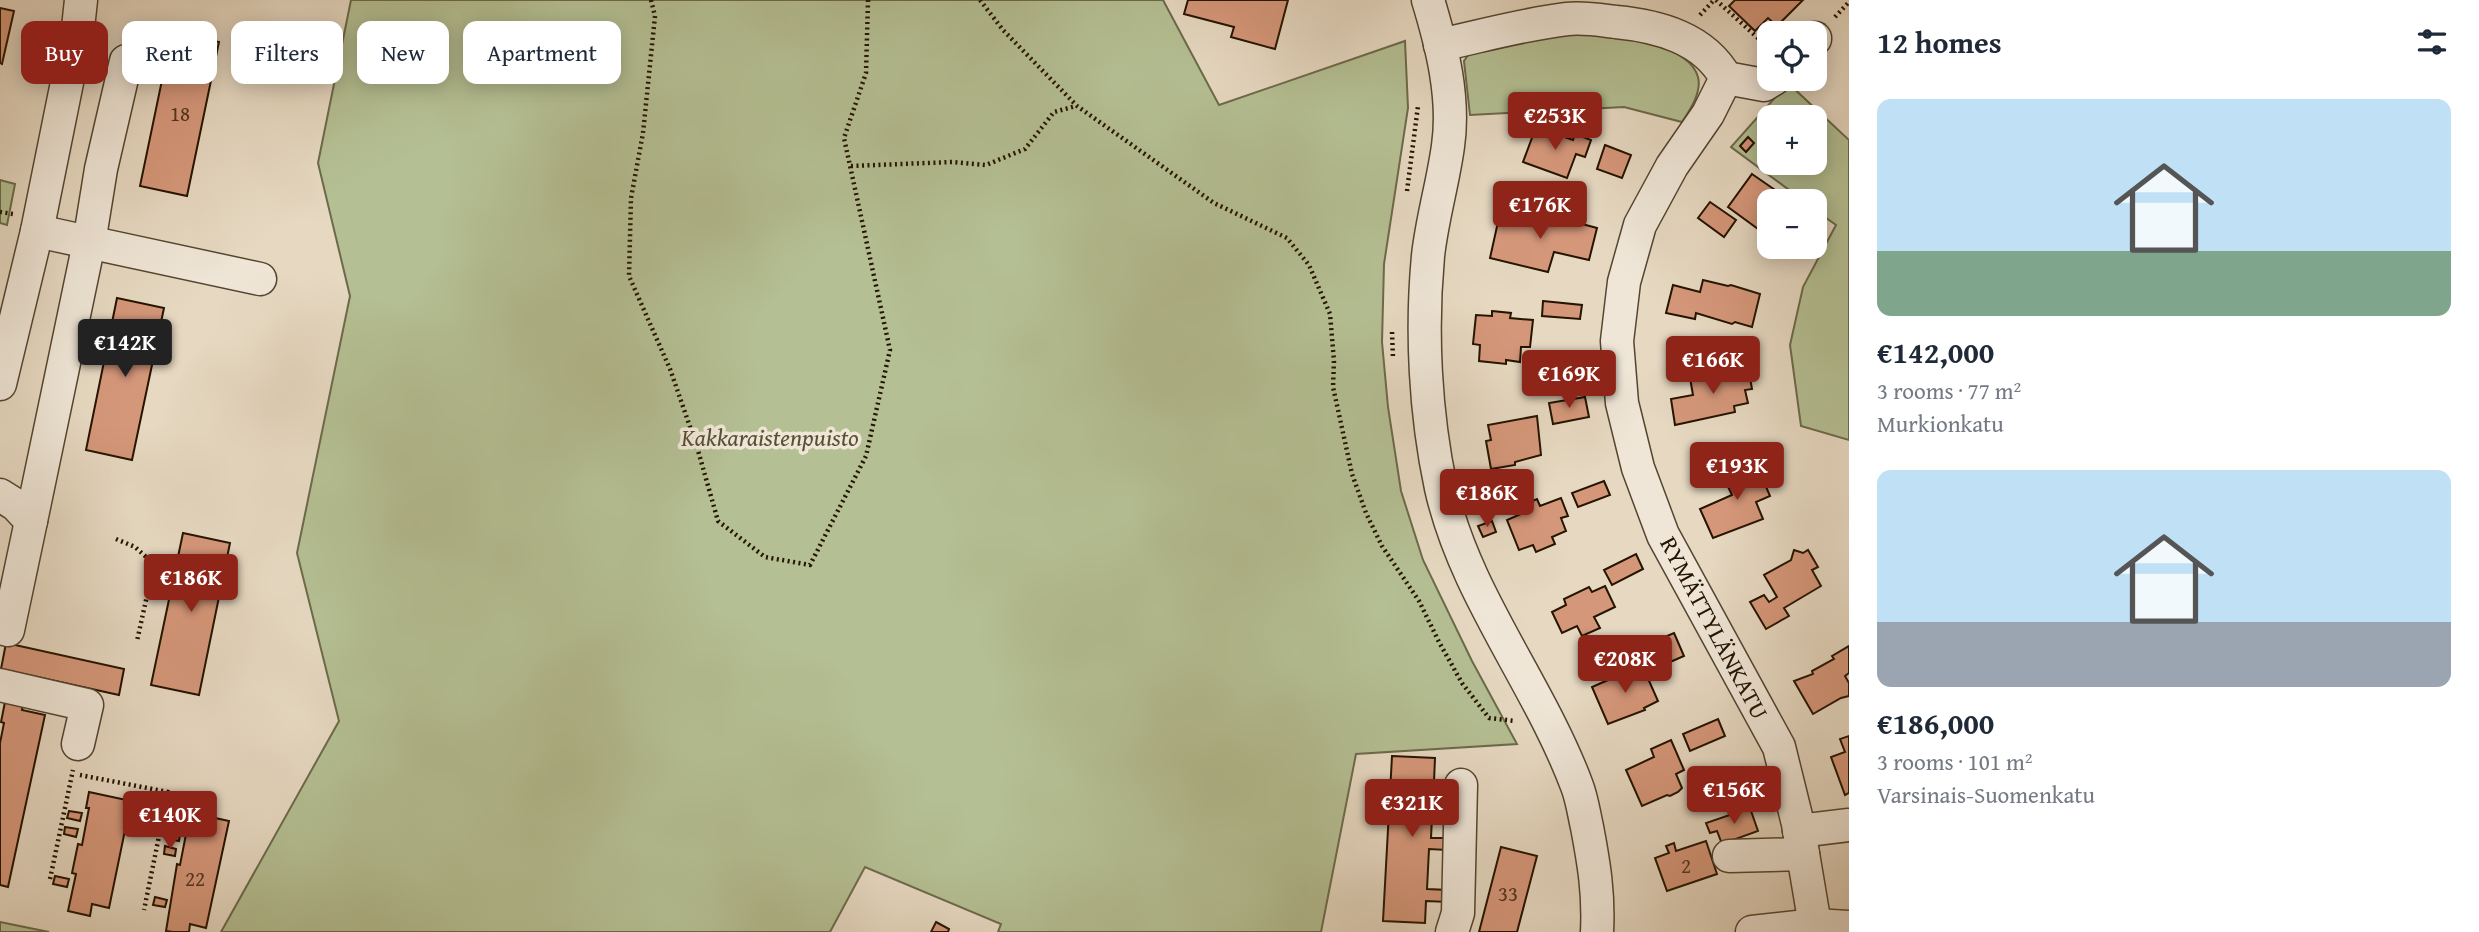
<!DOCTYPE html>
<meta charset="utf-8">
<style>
body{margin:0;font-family:"Gentium Book Plus",serif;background:#f6f6f7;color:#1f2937;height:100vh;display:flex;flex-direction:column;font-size:26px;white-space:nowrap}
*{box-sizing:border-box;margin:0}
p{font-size:23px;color:#747a83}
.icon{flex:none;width:38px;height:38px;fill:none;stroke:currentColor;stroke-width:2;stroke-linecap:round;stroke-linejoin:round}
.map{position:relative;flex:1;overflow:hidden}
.details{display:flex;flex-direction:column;background:#fff;width:630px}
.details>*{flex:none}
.guide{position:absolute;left:21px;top:21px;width:665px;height:63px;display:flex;gap:14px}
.tools{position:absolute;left:1757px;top:21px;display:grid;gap:14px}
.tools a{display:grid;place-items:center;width:70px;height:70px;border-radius:14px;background:#fff;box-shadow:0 4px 18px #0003;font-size:35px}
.price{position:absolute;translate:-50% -60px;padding:0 16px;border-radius:7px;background:#8f2418;color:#fff;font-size:23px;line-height:46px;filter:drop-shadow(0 2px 4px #0008)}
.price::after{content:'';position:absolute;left:50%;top:42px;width:21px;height:16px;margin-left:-10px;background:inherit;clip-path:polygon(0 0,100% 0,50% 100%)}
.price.selected{background:#222;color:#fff}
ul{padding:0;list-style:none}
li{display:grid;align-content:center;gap:14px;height:371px;padding:0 28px}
li span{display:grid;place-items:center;height:217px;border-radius:14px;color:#555}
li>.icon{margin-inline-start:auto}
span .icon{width:126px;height:126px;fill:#fffc;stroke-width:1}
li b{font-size:30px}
h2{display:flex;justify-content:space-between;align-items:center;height:84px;padding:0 28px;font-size:30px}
.pill{padding:0 24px;border-radius:14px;background:#fff;box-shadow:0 4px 18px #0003;font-size:24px;line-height:63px}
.pill.selected{background:#8f2418;color:#fff}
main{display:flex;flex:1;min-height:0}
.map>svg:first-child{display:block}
.green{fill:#b4bf93;stroke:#6c6a4a;stroke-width:2;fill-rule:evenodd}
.building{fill:#d5977a;stroke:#251400;stroke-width:2}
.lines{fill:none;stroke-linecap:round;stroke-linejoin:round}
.minor-casing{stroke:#554530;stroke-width:35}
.path{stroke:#251400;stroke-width:4.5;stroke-dasharray:2 3.5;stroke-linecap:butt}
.minor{stroke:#efe6d7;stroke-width:32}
.labels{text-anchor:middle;stroke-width:7;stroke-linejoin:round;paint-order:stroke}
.number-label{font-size:21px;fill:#51351e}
.park-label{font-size:24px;font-style:italic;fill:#575033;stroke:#efe6d7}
.street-label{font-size:24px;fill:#251400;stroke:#efe6d7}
</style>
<main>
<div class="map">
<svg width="1849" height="932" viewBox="0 0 1849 932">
<rect width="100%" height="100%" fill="#e6d8c1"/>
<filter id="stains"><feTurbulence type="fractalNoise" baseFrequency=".00286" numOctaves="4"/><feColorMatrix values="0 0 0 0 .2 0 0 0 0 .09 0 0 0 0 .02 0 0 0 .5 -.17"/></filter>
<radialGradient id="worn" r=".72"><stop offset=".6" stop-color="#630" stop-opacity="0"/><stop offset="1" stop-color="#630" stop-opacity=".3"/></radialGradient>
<g class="green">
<polygon points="351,0 1163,0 1219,105 1405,41 1408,108 1384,264 1382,342 1388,407 1401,491 1423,560 1472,661 1517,744 1356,754 1321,932 998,932 1001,924 865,867 830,932 221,932 339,721 297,553 350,296 318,163"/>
<path d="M1575,32c30,4 113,8 123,45 4,15 -8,33 -16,45l-58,-15 -154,8 -6,-54 7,-10z"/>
<path d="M1788,83l61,57v300l-48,-14 -11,-81 13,-58 33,-62 -21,-15v-9h-11l-73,-54zM1769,117h46v46h-46z"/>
<polygon points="0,180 15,184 7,225 0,223"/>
<polygon points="0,922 49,932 0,932"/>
</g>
<g class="building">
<polygon points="1188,0 1288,0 1275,49 1231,37 1234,27 1184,14"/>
<polygon points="1735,0 1803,0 1777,26 1768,18 1755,31 1729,6"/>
<polygon points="0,8 14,11 2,64 0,63"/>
<polygon points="172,32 219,42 187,196 140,186"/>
<polygon points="1536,127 1573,140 1575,134 1591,140 1585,157 1576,154 1567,178 1523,162"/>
<polygon points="1748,137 1754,143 1746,152 1740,146"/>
<polygon points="1605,145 1631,155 1622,178 1597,169"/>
<polygon points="1752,174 1791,201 1769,201 1769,237 1728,207"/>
<polygon points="1710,202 1736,220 1724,237 1698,218"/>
<polygon points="1500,213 1554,226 1556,217 1597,228 1589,260 1554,252 1548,272 1490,258"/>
<polygon points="1703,280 1728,286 1731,285 1760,294 1752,327 1735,322 1732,324 1696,313 1695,319 1666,313 1673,285 1700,292"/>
<polygon points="117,298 164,308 132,460 86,450"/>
<polygon points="1543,301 1582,305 1580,319 1542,316"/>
<polygon points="1492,311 1511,313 1510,318 1533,320 1530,347 1521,347 1520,362 1506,360 1506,364 1479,361 1480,345 1473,344 1476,315 1492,316"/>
<polygon points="1748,367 1752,389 1745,390 1748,403 1734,406 1735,412 1675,425 1671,399 1693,395 1690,378"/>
<polygon points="1585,397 1589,417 1553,424 1549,403"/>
<polygon points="1537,416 1541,455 1515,462 1515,465 1491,469 1486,441 1491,440 1488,425"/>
<polygon points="1755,461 1770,496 1756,502 1763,519 1713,538 1700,509 1732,495 1723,476"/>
<polygon points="1604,481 1610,495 1578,507 1572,493"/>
<polygon points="1561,498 1568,516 1561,518 1566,531 1552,537 1555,544 1536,552 1533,545 1519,550 1507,520 1521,514 1518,507 1537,499 1540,506"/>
<polygon points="1492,521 1496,532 1483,537 1478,526"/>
<polygon points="183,533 230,543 199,695 151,685"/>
<polygon points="1794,550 1803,553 1808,550 1818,567 1812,570 1821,586 1784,608 1789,616 1766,629 1750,602 1764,595 1769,602 1777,597 1764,575 1791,560"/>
<polygon points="1636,554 1643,569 1612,585 1604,570"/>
<polygon points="1605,586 1615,607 1594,617 1600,628 1582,636 1577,626 1562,633 1552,612 1566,605 1564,599 1589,587 1592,592"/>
<polygon points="1674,633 1684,656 1652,670 1641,647"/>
<polygon points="6,643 124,669 119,695 1,669"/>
<polygon points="1849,646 1849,673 1845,676 1849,683 1849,696 1841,698 1813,714 1794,681 1813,674 1812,671 1834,659 1832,656"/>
<polygon points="1642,665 1658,701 1644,708 1645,710 1608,724 1592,687"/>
<polygon points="6,697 24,700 22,710 45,715 8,887 0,885 0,743 4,723 1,722"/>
<polygon points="1718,719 1725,736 1690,751 1683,734"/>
<polygon points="1849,736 1849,793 1845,795 1831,757 1845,752 1840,739"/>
<polygon points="1671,740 1684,770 1676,774 1682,788 1678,792 1670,796 1667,795 1642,806 1626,770 1654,757 1651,749"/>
<polygon points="1392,756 1435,758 1434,781 1455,782 1454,798 1433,797 1431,838 1447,838 1447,850 1429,849 1427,889 1448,890 1448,902 1426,901 1425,923 1383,921"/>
<polygon points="89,792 131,801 109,908 92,904 90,916 68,911 76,874 72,873 78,844 82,845 89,808 86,808"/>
<polygon points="1750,808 1758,831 1722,844 1717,831 1710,833 1706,823"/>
<polygon points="69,811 82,813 80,821 67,818"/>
<polygon points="188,812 229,821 206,928 190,924 189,932 173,932 166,931 177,864 180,865 187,829 185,828"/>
<polygon points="65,827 78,829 76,837 64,834"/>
<polygon points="170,832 180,834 179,841 168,839"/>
<polygon points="1706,841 1717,874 1667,891 1655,858 1669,853 1666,846 1674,843 1676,851"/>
<polygon points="165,846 176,849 175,856 164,854"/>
<polygon points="1501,847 1537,856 1517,932 1479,932"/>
<polygon points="55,876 69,879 67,887 53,884"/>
<polygon points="155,897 167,900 165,907 153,905"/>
<polygon points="936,922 949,929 948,932 931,932"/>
</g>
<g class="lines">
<g class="minor-casing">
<g id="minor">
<path d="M1428,0c14,46 27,98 20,146 -5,37 -16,73 -20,110 -7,75 -3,157 13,232 24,107 98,196 136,298 5,13 7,28 10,41 7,37 12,67 10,105"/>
<polyline points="1815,39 1815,38"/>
<path d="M1440,45c42,-9 84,-21 127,-26 16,-2 33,1 49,3 42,4 88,16 110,56l-18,36 -36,52 -32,59 -16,57 -7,59 5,62 16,65 25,67 116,212 19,77 17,101"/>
<polyline points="1726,78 1764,85 1774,79"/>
<polyline points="37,231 260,279"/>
<polyline points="0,384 37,231 78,28 81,0"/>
<polyline points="0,495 16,505 31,521 8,630 0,628"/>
<polyline points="31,521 89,243 101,169 126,61"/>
<polyline points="0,685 87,705 78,744"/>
<polyline points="1799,831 1849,825"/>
<polyline points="1729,856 1803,854"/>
<polyline points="1452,932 1458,913 1461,785"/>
<polyline points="1752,932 1815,925 1849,927"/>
</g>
</g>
<g class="path">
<polyline points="651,0 655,16 643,133 631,198 629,276 670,369 697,447 718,521 765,557 810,565 866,456 890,350 844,138 866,73 868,0"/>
<polyline points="980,0 1003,30 1077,106 1214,203 1287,238 1309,265 1330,314 1334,361 1333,387 1352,474 1366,513 1382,546 1419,601 1439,642 1462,683 1489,718 1515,721"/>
<polyline points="1716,0 1769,48"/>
<polyline points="1700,15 1714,0"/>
<polyline points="1835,17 1849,2"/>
<polyline points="851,166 952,162 986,165 1025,149 1054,112 1076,106"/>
<polyline points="1407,191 1418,106"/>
<polyline points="0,212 13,214"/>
<polyline points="1392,332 1393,358"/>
<polyline points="116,539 135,547 154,564 137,641"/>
<polyline points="80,775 168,792 144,910"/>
<polyline points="50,879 73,770"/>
</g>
<use href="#minor" class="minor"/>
</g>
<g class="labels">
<g class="number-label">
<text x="180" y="121">18</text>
<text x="1686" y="873">2</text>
<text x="195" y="886">22</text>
<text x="1508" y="901">33</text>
</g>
<g class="park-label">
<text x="770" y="446">Kakkaraistenpuisto</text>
</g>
<g class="street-label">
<text transform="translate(1714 628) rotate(62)" y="8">RYMÄTTYLÄNKATU</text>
</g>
</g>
<rect width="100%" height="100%" filter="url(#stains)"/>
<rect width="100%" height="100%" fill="url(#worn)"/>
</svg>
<div class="tools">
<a><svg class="icon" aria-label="locate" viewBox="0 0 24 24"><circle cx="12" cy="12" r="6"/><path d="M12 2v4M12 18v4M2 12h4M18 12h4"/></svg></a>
<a>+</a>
<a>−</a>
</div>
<b class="price" style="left:1555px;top:152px">€253K</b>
<b class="price" style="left:1540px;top:241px">€176K</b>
<b class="price selected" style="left:125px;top:379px">€142K</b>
<b class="price" style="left:1713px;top:396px">€166K</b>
<b class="price" style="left:1569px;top:410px">€169K</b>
<b class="price" style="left:1737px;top:502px">€193K</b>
<b class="price" style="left:1487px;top:529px">€186K</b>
<b class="price" style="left:191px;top:614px">€186K</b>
<b class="price" style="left:1625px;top:695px">€208K</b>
<b class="price" style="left:1734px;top:826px">€156K</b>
<b class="price" style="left:1412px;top:839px">€321K</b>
<b class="price" style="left:170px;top:851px">€140K</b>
<div class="guide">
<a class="pill selected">Buy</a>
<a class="pill">Rent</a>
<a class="pill">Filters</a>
<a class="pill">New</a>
<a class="pill">Apartment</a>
</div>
</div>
<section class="details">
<h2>12 homes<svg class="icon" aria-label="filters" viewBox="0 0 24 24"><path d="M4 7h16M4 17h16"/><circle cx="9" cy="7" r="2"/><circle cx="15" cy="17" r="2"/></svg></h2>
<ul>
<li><span style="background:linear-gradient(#bfe0f5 70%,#7fa58c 0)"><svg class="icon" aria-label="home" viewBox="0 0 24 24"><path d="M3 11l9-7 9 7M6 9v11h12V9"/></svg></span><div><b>€142,000</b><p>3 rooms · 77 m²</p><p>Murkionkatu</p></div></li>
<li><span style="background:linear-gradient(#bfe0f5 70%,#9aa5b1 0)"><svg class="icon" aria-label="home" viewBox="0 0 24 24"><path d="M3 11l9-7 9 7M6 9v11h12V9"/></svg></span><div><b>€186,000</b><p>3 rooms · 101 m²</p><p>Varsinais-Suomenkatu</p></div></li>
</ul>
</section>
</main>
